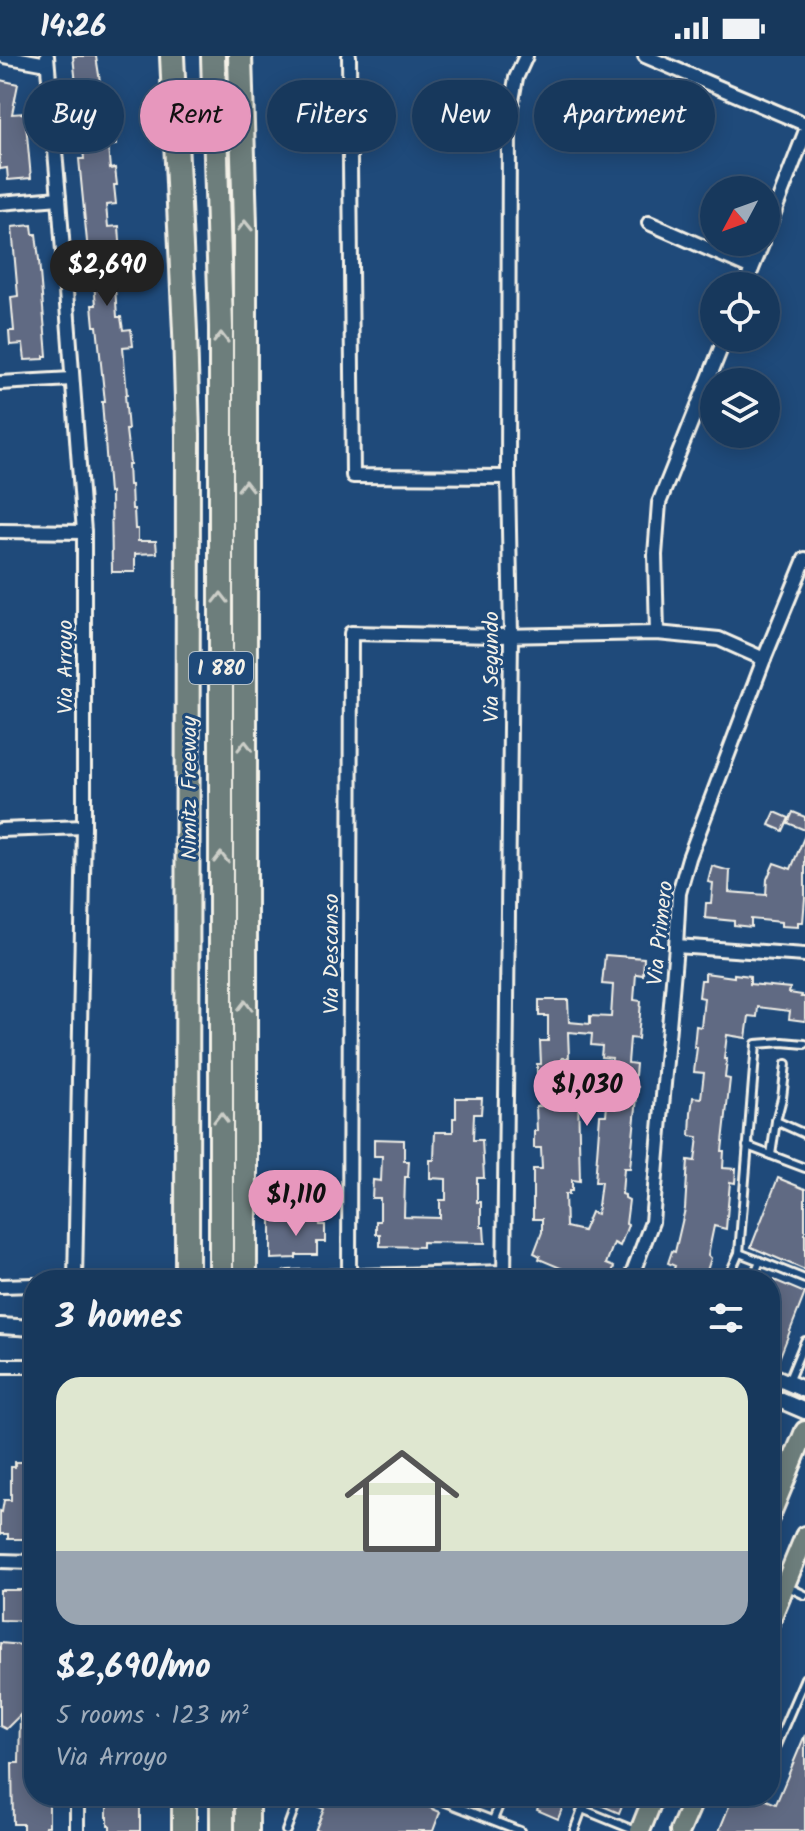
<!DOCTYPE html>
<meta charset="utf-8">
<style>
body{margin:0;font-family:Kalam,sans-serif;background:#244365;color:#f1f3f6;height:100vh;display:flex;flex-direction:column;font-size:30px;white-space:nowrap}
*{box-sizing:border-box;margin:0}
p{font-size:26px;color:#9eacbb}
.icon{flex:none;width:44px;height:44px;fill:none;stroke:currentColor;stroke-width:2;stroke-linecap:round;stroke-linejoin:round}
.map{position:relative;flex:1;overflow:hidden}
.sheet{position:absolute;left:24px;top:1214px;width:756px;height:536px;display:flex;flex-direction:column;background:#17385c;border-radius:32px;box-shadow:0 4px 20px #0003,0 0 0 2px #365272}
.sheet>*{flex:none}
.guide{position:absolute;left:24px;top:24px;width:758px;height:72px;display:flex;gap:16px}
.needle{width:52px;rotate:229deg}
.tools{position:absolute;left:700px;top:120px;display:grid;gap:16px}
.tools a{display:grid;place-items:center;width:80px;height:80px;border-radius:50%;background:#17385c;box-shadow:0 4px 20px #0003,0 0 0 2px #365272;font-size:40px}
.price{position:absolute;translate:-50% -68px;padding:0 18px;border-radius:28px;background:#e797bd;color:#111;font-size:26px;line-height:52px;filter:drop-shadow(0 2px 4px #0008)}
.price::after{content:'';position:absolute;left:50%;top:48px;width:24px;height:18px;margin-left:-12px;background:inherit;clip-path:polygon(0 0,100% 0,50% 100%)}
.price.on{background:#222;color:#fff}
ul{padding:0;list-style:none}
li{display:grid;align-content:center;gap:16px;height:424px;padding:0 32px}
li+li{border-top:2px solid #365272}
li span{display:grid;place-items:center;height:248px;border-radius:24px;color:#555}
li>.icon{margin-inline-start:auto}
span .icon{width:144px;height:144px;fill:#fffc;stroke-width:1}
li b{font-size:34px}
h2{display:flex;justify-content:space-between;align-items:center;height:96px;padding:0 32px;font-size:34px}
.chip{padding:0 28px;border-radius:36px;background:#17385c;box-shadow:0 4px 20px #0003,0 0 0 2px #365272;font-size:28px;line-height:72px}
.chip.on{background:#e797bd;color:#111}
.status{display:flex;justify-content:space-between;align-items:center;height:56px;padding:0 40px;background:#17385c;direction:ltr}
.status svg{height:22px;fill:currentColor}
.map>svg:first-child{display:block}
.building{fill:#616a83;stroke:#f4f1e8;stroke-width:2;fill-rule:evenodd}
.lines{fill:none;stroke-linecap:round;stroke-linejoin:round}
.service-casing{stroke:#f4f1e8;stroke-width:12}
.minor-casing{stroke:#f4f1e8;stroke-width:18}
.tertiary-casing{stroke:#f4f1e8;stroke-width:20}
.primary-casing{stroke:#f4f1e8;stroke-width:24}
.motorway-casing{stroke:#f4f1e8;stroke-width:28}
.service{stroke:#1f4a7a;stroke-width:6}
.minor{stroke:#1f4a7a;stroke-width:12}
.tertiary{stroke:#1f4a7a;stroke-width:14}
.primary{stroke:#6d7e7c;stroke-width:18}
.motorway{stroke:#6d7e7c;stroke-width:22}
.oneway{stroke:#cccec8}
.labels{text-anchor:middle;stroke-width:6;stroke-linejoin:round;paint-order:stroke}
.shield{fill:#1f4a7a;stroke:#b4bfc7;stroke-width:2}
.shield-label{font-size:20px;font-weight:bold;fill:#f4f1e8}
.street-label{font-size:22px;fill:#f4f1e8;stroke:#1f4a7a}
</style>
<div class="status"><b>14:26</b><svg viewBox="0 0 49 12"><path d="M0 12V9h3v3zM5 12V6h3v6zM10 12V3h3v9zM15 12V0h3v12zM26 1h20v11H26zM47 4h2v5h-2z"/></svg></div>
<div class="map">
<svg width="805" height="1775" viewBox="0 0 805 1775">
<rect width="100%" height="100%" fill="#1f4a7a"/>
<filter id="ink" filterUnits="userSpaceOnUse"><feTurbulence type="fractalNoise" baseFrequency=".0125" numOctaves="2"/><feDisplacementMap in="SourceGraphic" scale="16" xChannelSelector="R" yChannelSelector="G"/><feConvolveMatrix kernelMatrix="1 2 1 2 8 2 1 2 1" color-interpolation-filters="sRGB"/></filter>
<g filter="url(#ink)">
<g class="building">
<polygon points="73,0 96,0 107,70 114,69 116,89 108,90 110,113 115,112 117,129 114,129 116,148 106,149 108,171 119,170 121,199 113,200 117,261 121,261 123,274 131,273 133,290 123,291 127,339 125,339 128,374 126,374 130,408 128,408 129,429 131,429 132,453 134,453 135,473 138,473 138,485 156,485 157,497 135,498 135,516 112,516 111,436 109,437 102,346 105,346 97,270 94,270 92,249 96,249 94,227 91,227 79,103 84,103"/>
<polygon points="0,24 18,28 12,58 25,57 31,122 8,124 7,112 0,113"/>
<polygon points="32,169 33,178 36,178 39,204 47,300 44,300 44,303 25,304 23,288 10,289 9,275 14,275 11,241 18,240 12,171"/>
<polygon points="775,756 789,762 783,775 769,769"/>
<polygon points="793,756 805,761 805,774 788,767"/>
<polygon points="805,779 805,842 803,866 798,866 798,871 781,870 781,866 751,863 751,871 734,869 734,865 705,862 706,847 711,847 713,827 708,826 712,810 730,815 729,836 766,839 767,823 774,807 791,813"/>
<path d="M605,899l39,3 -1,17 -7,-1 -2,26 7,1 -3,38 -8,-1 -2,25 8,1 -2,23h4l-8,81h-6l-2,26 3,1v3l4,2 -3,24 2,1 -8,21 -6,-3 -8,21 8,3 -5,13h-20l-50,-21 1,-3 -6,-3 8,-21v-13h-9v-50h9l-1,-21h-7v-17h3l-1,-25h9v-25h-8v-17h4l-1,-23h8v-25h-9v-16h29l1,22 21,2v-8l21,1 2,-32 -11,-1zM568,976l24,2 -1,11 11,1 -1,11 11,1 -2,20 4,1 -3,27h-4l-1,9h-6l-5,67h6l-4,32 -6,-2 -8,19 -17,-4 -1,-33h4v-3h3v-11l8,1 -2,-88 -16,1v-36h7z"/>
<polygon points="705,917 734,921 734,918 750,920 750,928 790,932 789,937 802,939 801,941 805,941 805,965 789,963 790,955 758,951 757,961 749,960 746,982 727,979 724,1003 727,1003 725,1022 730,1023 722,1095 724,1095 723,1112 736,1113 735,1127 730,1126 726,1173 714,1170 708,1199 711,1202 704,1224 680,1224 671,1221 675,1210 668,1207 672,1195 675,1196 685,1153 688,1104 695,1105 698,1081 690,1080 691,1057 693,1041 701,1042 704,1017 694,1016 697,991 694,991 696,970 701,971 704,942 699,941 701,924 705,924"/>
<polygon points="456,1042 482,1042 481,1058 474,1058 473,1084 482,1084 484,1122 477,1122 477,1146 481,1146 481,1171 484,1171 485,1187 422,1186 422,1191 380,1190 380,1178 376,1178 376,1165 380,1165 380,1142 372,1142 373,1124 381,1125 382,1100 374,1100 374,1083 404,1084 404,1105 409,1105 408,1121 405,1121 404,1161 440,1162 440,1144 446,1144 446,1123 430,1122 430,1104 434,1104 435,1076 453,1076 453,1062 456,1062"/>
<polygon points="778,1122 805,1133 805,1214 751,1191"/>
<polygon points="271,1163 319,1163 320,1169 325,1169 325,1186 317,1186 317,1199 296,1199 296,1202 271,1203"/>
<polygon points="774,1224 805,1237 779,1303 770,1299 770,1235"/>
<polygon points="15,1406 34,1406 34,1483 8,1483 8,1478 0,1478 0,1455 2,1456 4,1444 11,1444 11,1411 15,1411"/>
<polygon points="0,1534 34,1534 34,1565 0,1564"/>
<polygon points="0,1587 34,1590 34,1741 49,1741 49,1770 45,1770 45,1775 23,1775 23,1768 13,1768 12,1707 19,1707 20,1659 6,1673 0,1670"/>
<polygon points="805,1679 805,1775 719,1775 732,1743 740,1746 742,1740 757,1740 776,1748"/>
<polygon points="107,1740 140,1740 140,1775 110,1775 110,1769 108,1769 108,1761 107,1761"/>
<polygon points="305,1740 403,1740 440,1756 433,1775 315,1775 324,1753 304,1745"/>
<polygon points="542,1740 567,1740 558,1763 537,1754"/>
<polygon points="579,1740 626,1740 619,1757"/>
</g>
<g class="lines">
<g class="service-casing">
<g id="service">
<polyline points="776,1065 782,1042 786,1008"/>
<polyline points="747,1090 805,1112"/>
<polyline points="771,1099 776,1065 805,1078"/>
<polyline points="739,1197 760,1205"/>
<polyline points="727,1224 739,1197 756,988 783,986 805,988"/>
<polyline points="752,1224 760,1205 805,1223"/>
<polyline points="788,1326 805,1285"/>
<polyline points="788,1531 805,1539"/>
<polyline points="770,1703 805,1622"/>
<polyline points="430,1740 520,1775"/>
<polyline points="493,1764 503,1740"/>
<polyline points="286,1775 299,1740"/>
<polyline points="574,1775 582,1753 636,1775"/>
</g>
</g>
<g class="minor-casing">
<g id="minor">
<polyline points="4,0 47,8"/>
<polyline points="47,0 59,142 84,476 84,771 75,1224"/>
<polyline points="349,0 353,420 508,421"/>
<polyline points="645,0 805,68"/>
<polyline points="0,147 59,142"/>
<polyline points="649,167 752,212"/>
<polyline points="766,177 805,77"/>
<polyline points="745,230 763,186"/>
<polyline points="0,327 72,323"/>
<polyline points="0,475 84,476"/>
<polyline points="657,577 655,499 659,447 725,282"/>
<polyline points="0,774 84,771"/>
<polyline points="676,890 805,899"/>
<polyline points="349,1219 351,577 496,580 657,577 719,583 764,603"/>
<polyline points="288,1224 288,1222 505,1216 522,1224"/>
<polyline points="504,1224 511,579 508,421 509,62 516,22 526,0"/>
<polyline points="630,1224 652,1166 676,890 679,837 689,802 764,603 805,503"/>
<polyline points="0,1230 34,1229"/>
<polyline points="0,1310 34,1310"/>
<polyline points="0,1505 34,1506"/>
<polyline points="77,1775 77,1740"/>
</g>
</g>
<g class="tertiary-casing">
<g id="tertiary">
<polyline points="0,1270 34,1272"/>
<polyline points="770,1321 775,1321 805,1334"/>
<polyline points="770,1340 805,1355"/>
</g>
</g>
<g class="primary-casing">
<g id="primary">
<polyline points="770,1460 805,1375"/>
<polyline points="770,1565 805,1480"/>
<polyline points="640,1775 654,1740"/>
<polyline points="680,1775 695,1740"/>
</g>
</g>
<g class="motorway-casing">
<g id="motorway">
<polyline points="172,0 185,276 188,378 187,1224"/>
<polyline points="213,0 221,271 221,1224"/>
<polyline points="240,0 245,169 245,1224"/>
<polyline points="247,1740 247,1775"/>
<polyline points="184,1775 184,1740"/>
<polyline points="222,1775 222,1740"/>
</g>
</g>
<use href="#service" class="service"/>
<use href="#minor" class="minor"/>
<use href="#tertiary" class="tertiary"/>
<use href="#primary" class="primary"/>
<use href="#motorway" class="motorway"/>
</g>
<defs><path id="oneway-chevron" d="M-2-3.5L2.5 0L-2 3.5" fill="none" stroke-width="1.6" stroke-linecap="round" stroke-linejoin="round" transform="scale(2)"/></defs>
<g class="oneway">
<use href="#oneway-chevron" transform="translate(245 170) rotate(-91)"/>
<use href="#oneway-chevron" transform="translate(221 282) rotate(-90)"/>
<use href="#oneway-chevron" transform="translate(245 430) rotate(-90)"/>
<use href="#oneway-chevron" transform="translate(221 542) rotate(-90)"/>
<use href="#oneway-chevron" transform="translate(245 690) rotate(-90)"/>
<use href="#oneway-chevron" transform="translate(221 802) rotate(-90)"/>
<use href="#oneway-chevron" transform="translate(245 950) rotate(-90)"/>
<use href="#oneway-chevron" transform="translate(221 1062) rotate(-90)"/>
</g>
</g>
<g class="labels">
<rect class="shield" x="189" y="596" width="64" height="32" rx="6"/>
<g class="shield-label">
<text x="221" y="619">I 880</text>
</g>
<g class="street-label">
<text transform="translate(64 611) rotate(-90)" y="8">Via Arroyo</text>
<text transform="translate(490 611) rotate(-90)" y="8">Via Segundo</text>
<text transform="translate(188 732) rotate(-90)" y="8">Nimitz Freeway</text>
<text transform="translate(659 877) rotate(-84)" y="8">Via Primero</text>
<text transform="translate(330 898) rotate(-90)" y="8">Via Descanso</text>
</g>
</g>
</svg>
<div class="tools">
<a><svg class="needle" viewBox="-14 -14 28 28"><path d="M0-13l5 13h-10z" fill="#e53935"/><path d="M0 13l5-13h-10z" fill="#9eacbb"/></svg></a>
<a><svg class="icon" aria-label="locate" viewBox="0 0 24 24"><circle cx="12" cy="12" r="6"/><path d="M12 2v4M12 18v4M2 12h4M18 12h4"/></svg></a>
<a><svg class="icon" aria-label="layers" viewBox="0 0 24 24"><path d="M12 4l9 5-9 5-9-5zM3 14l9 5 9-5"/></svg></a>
</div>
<b class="price on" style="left:107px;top:252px">$2,690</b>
<b class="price" style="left:587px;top:1072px">$1,030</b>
<b class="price" style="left:296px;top:1182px">$1,110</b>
<div class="guide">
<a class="chip">Buy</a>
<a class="chip on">Rent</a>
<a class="chip">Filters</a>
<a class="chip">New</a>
<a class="chip">Apartment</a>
</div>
<section class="sheet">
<h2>3 homes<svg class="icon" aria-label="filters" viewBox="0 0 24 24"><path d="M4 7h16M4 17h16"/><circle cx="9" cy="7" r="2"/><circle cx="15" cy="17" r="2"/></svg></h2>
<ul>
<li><span style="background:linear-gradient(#dfe7d0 70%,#9aa5b1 0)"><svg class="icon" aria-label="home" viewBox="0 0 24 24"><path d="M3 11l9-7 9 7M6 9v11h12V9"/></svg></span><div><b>$2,690/mo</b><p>5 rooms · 123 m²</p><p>Via Arroyo</p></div></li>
</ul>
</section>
</div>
